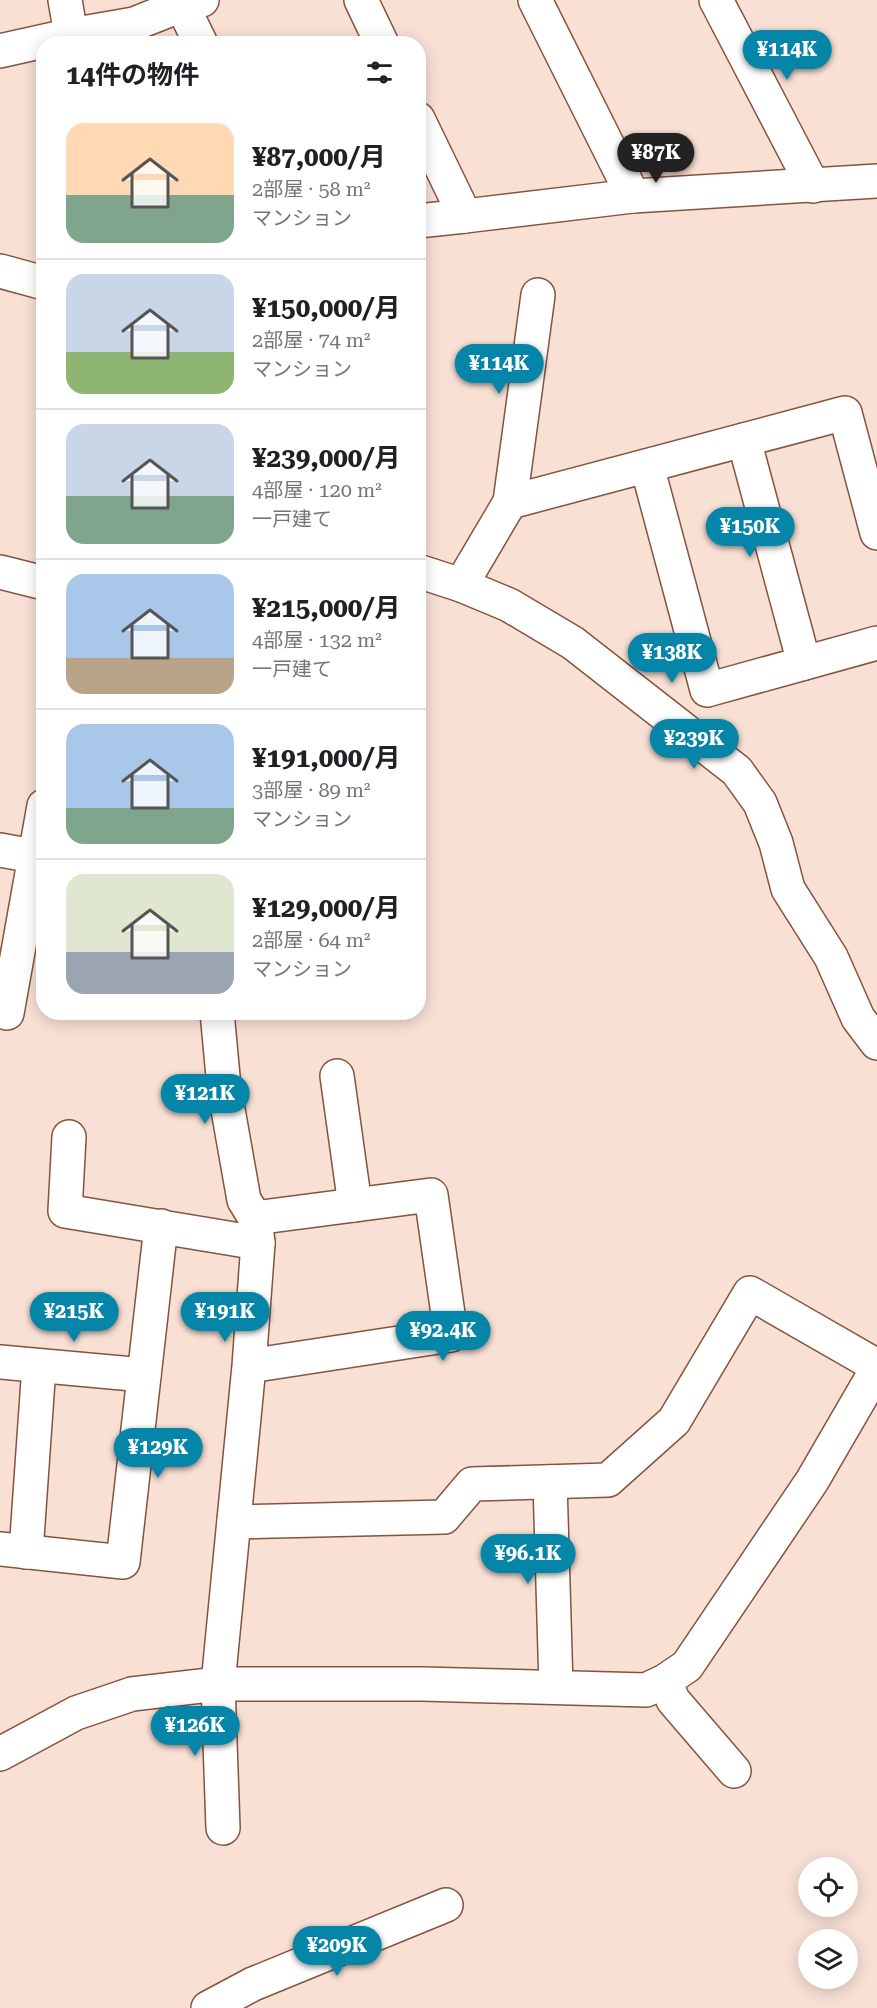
<!DOCTYPE html>
<html lang="ja">
<meta charset="utf-8">
<style>
body{margin:0;font-family:"Roboto Serif","Noto Sans JP",serif;background:#f6f6f6;color:#202124;height:100vh;display:flex;flex-direction:column;font-size:22px;white-space:nowrap}
*{box-sizing:border-box;margin:0}
p{font-size:20px;color:#757577}
.icon{flex:none;width:33px;height:33px;fill:none;stroke:currentColor;stroke-width:2;stroke-linecap:round;stroke-linejoin:round}
.map{position:relative;flex:1;overflow:hidden}
.sheet{position:absolute;left:36px;top:36px;width:390px;height:984px;display:flex;flex-direction:column;background:#fff;border-radius:24px;box-shadow:0 3px 15px #0003}
.sheet>*{flex:none}
.fabs{position:absolute;left:798px;top:1857px;display:grid;gap:12px}
.fabs a{display:grid;place-items:center;width:60px;height:60px;border-radius:50%;background:#fff;box-shadow:0 3px 15px #0003;font-size:30px}
.price{position:absolute;translate:-50% -51px;padding:0 14px;border-radius:21px;background:#0585a8;color:#fff;font-size:20px;line-height:39px;filter:drop-shadow(0 2px 3px #0008)}
.price::after{content:'';position:absolute;left:50%;top:36px;width:18px;height:14px;margin-left:-9px;background:inherit;clip-path:polygon(0 0,100% 0,50% 100%)}
.price.active{background:#222;color:#fff}
ul{padding:0;list-style:none}
li{display:flex;align-items:center;gap:18px;height:150px;padding:0 30px}
li+li{border-top:2px solid #e0e0e0}
li span{display:grid;place-items:center;flex:none;width:168px;height:120px;border-radius:18px;color:#555}
li>.icon{margin-inline-start:auto}
span .icon{width:72px;height:72px;fill:#fffc;stroke-width:1}
li b{font-size:26px}
h2{display:flex;justify-content:space-between;align-items:center;height:72px;padding:0 30px;font-size:26px}
.map>svg:first-child{display:block}
.lines{fill:none;stroke-linecap:round;stroke-linejoin:round}
.minor-casing{stroke:#86533c;stroke-width:36}
.minor{stroke:#fff;stroke-width:33}
</style>
<div class="map">
<svg width="877" height="2008" viewBox="0 0 877 2008">
<rect width="100%" height="100%" fill="#f8e0d5"/>
<g class="lines">
<g class="minor-casing">
<g id="minor">
<polyline points="65,0 71,35"/>
<polyline points="361,0 382,44"/>
<polyline points="716,0 813,186"/>
<polyline points="182,5 201,44"/>
<polyline points="0,51 71,35 134,24 182,5 202,0"/>
<polyline points="418,119 465,216 418,221"/>
<polyline points="633,196 877,181"/>
<polyline points="465,216 633,196 535,0"/>
<polyline points="0,271 44,283"/>
<polyline points="744,440 804,663"/>
<polyline points="647,466 707,690 877,643"/>
<polyline points="510,502 538,295"/>
<polyline points="418,571 461,585 509,605 573,643 737,771 760,803 776,843 788,889 831,957 858,1018 877,1043"/>
<polyline points="0,572 44,583"/>
<polyline points="461,585 510,502 845,413 877,533"/>
<polyline points="0,850 44,858"/>
<polyline points="217,1012 224,1087 244,1200 255,1218"/>
<polyline points="7,1013 44,806"/>
<polyline points="337,1076 355,1205"/>
<polyline points="69,1137 65,1211 258,1243"/>
<polyline points="0,1362 144,1375"/>
<polyline points="550,1482 556,1687"/>
<polyline points="234,1522 444,1517 472,1484 608,1480 674,1421 750,1293 877,1366"/>
<polyline points="0,1549 123,1562 161,1226"/>
<polyline points="26,1552 39,1366"/>
<polyline points="665,1681 673,1700 734,1771"/>
<polyline points="0,1754 76,1713 132,1694 218,1684 421,1684 646,1690 665,1681 687,1666 812,1481 877,1369"/>
<polyline points="223,1828 218,1684 249,1366 258,1243 255,1218 431,1195 451,1335 249,1366"/>
<polyline points="208,2008 253,1984 446,1905"/>
</g>
</g>
<use href="#minor" class="minor"/>
</g>
</svg>
<div class="fabs">
<a><svg class="icon" aria-label="locate" viewBox="0 0 24 24"><circle cx="12" cy="12" r="6"/><path d="M12 2v4M12 18v4M2 12h4M18 12h4"/></svg></a>
<a><svg class="icon" aria-label="layers" viewBox="0 0 24 24"><path d="M12 4l9 5-9 5-9-5zM3 14l9 5 9-5"/></svg></a>
</div>
<b class="price" style="left:787px;top:81px">¥114K</b>
<b class="price active" style="left:656px;top:184px">¥87K</b>
<b class="price" style="left:499px;top:395px">¥114K</b>
<b class="price" style="left:750px;top:558px">¥150K</b>
<b class="price" style="left:672px;top:684px">¥138K</b>
<b class="price" style="left:694px;top:770px">¥239K</b>
<b class="price" style="left:205px;top:1125px">¥121K</b>
<b class="price" style="left:74px;top:1343px">¥215K</b>
<b class="price" style="left:225px;top:1343px">¥191K</b>
<b class="price" style="left:443px;top:1362px">¥92.4K</b>
<b class="price" style="left:158px;top:1479px">¥129K</b>
<b class="price" style="left:528px;top:1585px">¥96.1K</b>
<b class="price" style="left:195px;top:1757px">¥126K</b>
<b class="price" style="left:337px;top:1977px">¥209K</b>
<section class="sheet">
<h2>14件の物件<svg class="icon" aria-label="filters" viewBox="0 0 24 24"><path d="M4 7h16M4 17h16"/><circle cx="9" cy="7" r="2"/><circle cx="15" cy="17" r="2"/></svg></h2>
<ul>
<li><span style="background:linear-gradient(#ffd9b3 60%,#7fa58c 0)"><svg class="icon" aria-label="home" viewBox="0 0 24 24"><path d="M3 11l9-7 9 7M6 9v11h12V9"/></svg></span><div><b>¥87,000/月</b><p>2部屋 · 58 m²</p><p>マンション</p></div></li>
<li><span style="background:linear-gradient(#c9d6e8 65%,#8fb573 0)"><svg class="icon" aria-label="home" viewBox="0 0 24 24"><path d="M3 11l9-7 9 7M6 9v11h12V9"/></svg></span><div><b>¥150,000/月</b><p>2部屋 · 74 m²</p><p>マンション</p></div></li>
<li><span style="background:linear-gradient(#c9d6e8 60%,#7fa58c 0)"><svg class="icon" aria-label="home" viewBox="0 0 24 24"><path d="M3 11l9-7 9 7M6 9v11h12V9"/></svg></span><div><b>¥239,000/月</b><p>4部屋 · 120 m²</p><p>一戸建て</p></div></li>
<li><span style="background:linear-gradient(#a9c7e8 70%,#b9a48a 0)"><svg class="icon" aria-label="home" viewBox="0 0 24 24"><path d="M3 11l9-7 9 7M6 9v11h12V9"/></svg></span><div><b>¥215,000/月</b><p>4部屋 · 132 m²</p><p>一戸建て</p></div></li>
<li><span style="background:linear-gradient(#a9c7e8 70%,#7fa58c 0)"><svg class="icon" aria-label="home" viewBox="0 0 24 24"><path d="M3 11l9-7 9 7M6 9v11h12V9"/></svg></span><div><b>¥191,000/月</b><p>3部屋 · 89 m²</p><p>マンション</p></div></li>
<li><span style="background:linear-gradient(#dfe7d0 65%,#9aa5b1 0)"><svg class="icon" aria-label="home" viewBox="0 0 24 24"><path d="M3 11l9-7 9 7M6 9v11h12V9"/></svg></span><div><b>¥129,000/月</b><p>2部屋 · 64 m²</p><p>マンション</p></div></li>
</ul>
</section>
</div>
